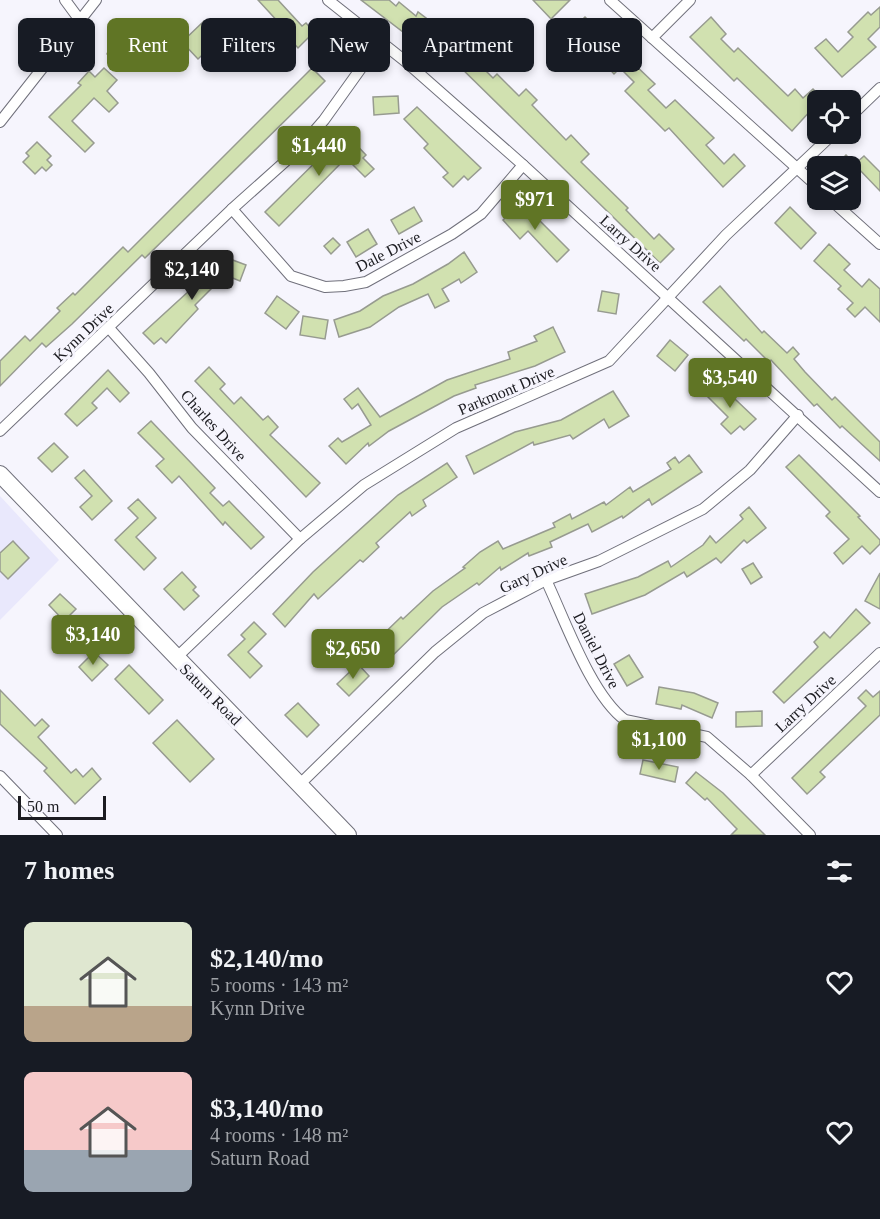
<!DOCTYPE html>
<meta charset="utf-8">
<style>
body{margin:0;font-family:"Times New Roman",serif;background:#20242c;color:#f1f3f6;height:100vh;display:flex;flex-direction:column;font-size:22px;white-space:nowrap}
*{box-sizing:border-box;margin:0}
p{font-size:20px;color:#9ea1a6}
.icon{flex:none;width:33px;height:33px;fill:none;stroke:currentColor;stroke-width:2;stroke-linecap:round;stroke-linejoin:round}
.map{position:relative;height:835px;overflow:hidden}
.sheet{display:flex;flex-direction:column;background:#171b24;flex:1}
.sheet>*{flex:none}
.guide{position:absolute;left:18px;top:18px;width:844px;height:54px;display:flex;gap:12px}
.tools{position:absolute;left:807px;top:90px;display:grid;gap:12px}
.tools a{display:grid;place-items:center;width:54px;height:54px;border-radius:9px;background:#171b24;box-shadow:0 3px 9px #0003;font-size:30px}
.scale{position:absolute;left:18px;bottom:15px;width:88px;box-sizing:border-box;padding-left:6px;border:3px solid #1c1c21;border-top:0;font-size:16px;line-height:21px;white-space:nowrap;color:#1c1c21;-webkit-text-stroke:4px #f6f5fd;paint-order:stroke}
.price{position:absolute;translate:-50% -51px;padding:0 14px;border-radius:6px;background:#607525;color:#fff;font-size:20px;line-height:39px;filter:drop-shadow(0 2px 3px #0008)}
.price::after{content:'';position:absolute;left:50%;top:36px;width:18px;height:14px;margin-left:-9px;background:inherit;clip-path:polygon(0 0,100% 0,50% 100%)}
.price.active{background:#222;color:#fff}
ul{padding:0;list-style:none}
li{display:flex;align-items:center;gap:18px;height:150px;padding:0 24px}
li span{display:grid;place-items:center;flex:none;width:168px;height:120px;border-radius:9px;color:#555}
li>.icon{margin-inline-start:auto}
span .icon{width:72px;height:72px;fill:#fffc;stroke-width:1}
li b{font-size:26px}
h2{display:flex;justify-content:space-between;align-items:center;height:72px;padding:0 24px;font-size:26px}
.chip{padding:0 21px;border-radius:9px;background:#171b24;box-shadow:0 3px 9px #0003;font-size:21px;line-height:54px}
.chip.active{background:#607525;color:#fff}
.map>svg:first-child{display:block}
.built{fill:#e9e8fc}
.building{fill:#d1e1b0;stroke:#979b90;stroke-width:1.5}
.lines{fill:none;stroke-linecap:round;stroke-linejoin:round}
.street-casing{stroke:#70707b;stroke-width:12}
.secondary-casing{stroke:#70707b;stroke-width:18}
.street{stroke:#fff;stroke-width:10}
.secondary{stroke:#fff;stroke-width:16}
.labels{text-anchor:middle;stroke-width:6;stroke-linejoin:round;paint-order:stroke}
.street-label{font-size:16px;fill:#1c1c21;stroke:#f6f5fd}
</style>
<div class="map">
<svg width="880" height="835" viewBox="0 0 880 835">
<rect width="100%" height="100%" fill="#f6f5fd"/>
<polygon class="built" points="0,496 59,560 0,620"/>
<g class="building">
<polygon points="258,0 278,0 302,26 306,23 314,32 298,48 290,39 292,37"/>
<polygon points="361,0 389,0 396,6 399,2 416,16 418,12 446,33 452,26 462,35 456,41 493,78 497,74 519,96 526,89 537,100 532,105 566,140 571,135 589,154 581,162 628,208 626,210 654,239 659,234 674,249 660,263 454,61 426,37 420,45"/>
<polygon points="533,0 570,0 551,19"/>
<polygon points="880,7 880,27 868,39 876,47 842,77 815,48 826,39 838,52 853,37 848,32 868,12 871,15"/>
<polygon points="585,17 655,84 648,90 666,108 675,100 714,138 706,145 724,164 734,154 745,166 723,187 669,128 665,131 625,91 634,82 620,68 614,74 586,44 578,52 564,37"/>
<polygon points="711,17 726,34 721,39 734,52 738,48 788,96 795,89 803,98 813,89 822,98 792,131 737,78 734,81 690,37"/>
<polygon points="204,21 220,38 198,59 182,42"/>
<polygon points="119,27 129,32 126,38 131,41 120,61 107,54"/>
<polygon points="331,44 333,66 317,68 315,46"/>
<polygon points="104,68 117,80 107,91 118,103 109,112 94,98 72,121 94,143 85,152 49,117 81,85 78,83 89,71 95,77"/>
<polygon points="312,68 325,81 301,105 145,258 142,255 72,324 46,347 42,343 0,386 0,361 25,336 30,341 60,311 57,308 73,293 75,295 123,247 128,252"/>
<polygon points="398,96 399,113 374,115 373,97"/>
<polygon points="417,107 481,168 468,180 464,176 453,187 443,177 448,173 424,148 428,144 404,119"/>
<polygon points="345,133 366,155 363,158 374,169 365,177 346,158 279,226 265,212"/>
<polygon points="37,142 51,156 47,160 52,165 46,171 42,167 35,174 23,162 29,156 26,153"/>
<polygon points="846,155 855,164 864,156 880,172 880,191 856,166 835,166"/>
<polygon points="521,202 569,250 557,262 528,231 520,239 503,220"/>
<polygon points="414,207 422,221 399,234 391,220"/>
<polygon points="790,207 816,233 801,249 775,223"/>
<polygon points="368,229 377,244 356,257 347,242"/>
<polygon points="333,238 340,245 331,254 324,246"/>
<polygon points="829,244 850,264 844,270 862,287 869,279 880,289 880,322 865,307 855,317 847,309 853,303 838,289 841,286 814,261"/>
<polygon points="464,252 477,272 461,283 459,279 442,289 449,301 435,308 428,294 399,307 370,327 339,337 334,320 360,311 383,296 413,284 448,264"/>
<polygon points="222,256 246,265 240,281 225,275 195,305 198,309 166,343 161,338 154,344 143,333 190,290 188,288 207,270 214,278"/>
<polygon points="720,286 762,333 764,331 787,353 793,347 799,354 794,359 805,372 832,400 835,397 880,442 880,461 842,426 840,428 817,404 814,406 771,360 769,362 746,339 744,341 703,302"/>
<polygon points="602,291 619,294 616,314 598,311"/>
<polygon points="277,296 299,312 286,329 265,313"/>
<polygon points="303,316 328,320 325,339 300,335"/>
<polygon points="553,327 565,352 535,366 475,385 476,388 454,396 389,431 369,446 368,443 346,464 329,446 338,438 342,442 371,425 358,404 352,409 344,399 358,388 380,417 447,380 510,359 508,352 537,341 534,336"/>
<polygon points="670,340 688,355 675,371 657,356"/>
<polygon points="209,367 225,384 220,389 234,404 241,397 263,420 268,416 278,427 270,435 320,483 306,497 195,381"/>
<polygon points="108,370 129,393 120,402 107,388 92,403 97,408 77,426 65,414"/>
<polygon points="717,382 756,419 744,430 740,426 731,434 721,424 728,417 705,394"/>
<polygon points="613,391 629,416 609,428 604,419 573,439 570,435 534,445 533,442 474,474 466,456 515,432 561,420"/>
<polygon points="151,421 215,488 210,493 223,506 229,501 264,537 251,549 225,522 223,525 179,476 172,483 156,466 164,459 138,433"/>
<polygon points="54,443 68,457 52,472 38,458"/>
<polygon points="689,455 702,472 652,505 649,499 623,518 622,516 592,532 588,524 550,542 552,547 529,556 528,553 501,570 500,567 479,585 477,583 442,607 383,665 367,650 401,617 403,619 433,591 465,568 463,567 480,552 498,541 503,549 555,527 553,523 570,514 572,519 604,502 606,505 630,487 633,492 671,469 667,463 675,457 679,463"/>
<polygon points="799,455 860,516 858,517 880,540 880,544 870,554 862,546 843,564 834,553 849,539 826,516 830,512 786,467"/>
<polygon points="447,463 457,477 423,500 426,506 412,516 410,512 376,543 379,547 363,562 360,560 318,599 314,594 285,627 273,614 313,572 398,495"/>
<polygon points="84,470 112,501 92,520 80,507 92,496 75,478"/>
<polygon points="138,499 156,518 136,537 156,558 144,570 115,540 138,518 128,508"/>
<polygon points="749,507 766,528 747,543 744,540 721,563 716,558 687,577 684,572 645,595 592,614 585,594 638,577 668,561 671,567 703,545 710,536 716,543 743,519 740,515"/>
<polygon points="13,541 29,558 8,579 0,571 0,553"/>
<polygon points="753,563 762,577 751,584 742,569"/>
<polygon points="182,572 196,587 193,590 199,596 184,610 164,589"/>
<polygon points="880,573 880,609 865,601"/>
<polygon points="60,594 76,609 64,621 49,605"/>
<polygon points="856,609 870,623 784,703 773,692 818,647 814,642 824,632 830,638"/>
<polygon points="254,622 266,634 248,652 262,666 250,678 228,655 245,639 241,635"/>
<polygon points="94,652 108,665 92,681 79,667"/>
<polygon points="629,655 643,677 627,686 614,664"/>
<polygon points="358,664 369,676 349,696 337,684"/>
<polygon points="129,665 163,700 149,714 115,679"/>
<polygon points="659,687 694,693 718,703 712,718 682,705 681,709 656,704"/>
<polygon points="0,690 35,726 42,719 49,726 38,737 71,773 76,769 83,777 92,768 101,779 75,804 44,771 47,768 0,724"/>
<polygon points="866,690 873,697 880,691 880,715 820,772 825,777 807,794 792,778 866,706 858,698"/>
<polygon points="298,703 319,725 307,737 285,715"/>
<polygon points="762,711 762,726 736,727 736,712"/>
<polygon points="177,720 214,759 190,782 153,743"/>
<polygon points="643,760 678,767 675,782 640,774"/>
<polygon points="696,772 723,793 765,835 731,835 737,829 734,826 707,798 705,800 686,783"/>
</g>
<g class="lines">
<g class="street-casing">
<g id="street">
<polyline points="65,0 79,19"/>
<polyline points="328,0 405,61 523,165 880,492"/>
<polyline points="610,0 818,187"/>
<polyline points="652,38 690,0"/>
<polyline points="850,117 880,88"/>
<polyline points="0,122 96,0"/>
<polyline points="831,200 880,244"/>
<polyline points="232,209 291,276 325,287 344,286 366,282 452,234 481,214 523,165"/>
<polyline points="109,328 149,373 192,428 300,539"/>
<polyline points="0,431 232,209 298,150 324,120 379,43"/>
<path d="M546,580c19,40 45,115 79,140l82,17 44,38 59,60"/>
<polyline points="176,658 300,539 364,485 456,428 609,361 726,235 833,134"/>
<polyline points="751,775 880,653"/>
<polyline points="0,776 57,835"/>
<polyline points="299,785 435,652 483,613 546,580 599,561 703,509 750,470 798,415"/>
</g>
</g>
<g class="secondary-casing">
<polyline id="secondary" points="0,474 348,835"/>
</g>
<use href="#street" class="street"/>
<use href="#secondary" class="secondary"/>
</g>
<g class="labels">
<g class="street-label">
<text transform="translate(631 243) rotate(42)" y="6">Larry Drive</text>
<text transform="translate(388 251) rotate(-27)" y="6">Dale Drive</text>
<text transform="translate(83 332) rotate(-44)" y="6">Kynn Drive</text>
<text transform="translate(506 390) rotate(-23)" y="6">Parkmont Drive</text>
<text transform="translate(214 425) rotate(48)" y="6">Charles Drive</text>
<text transform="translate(533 573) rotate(-25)" y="6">Gary Drive</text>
<text transform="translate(597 650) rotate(63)" y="6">Daniel Drive</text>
<text transform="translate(211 694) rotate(45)" y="6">Saturn Road</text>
<text transform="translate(805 703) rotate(-43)" y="6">Larry Drive</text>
</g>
</g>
</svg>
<div class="tools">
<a><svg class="icon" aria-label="locate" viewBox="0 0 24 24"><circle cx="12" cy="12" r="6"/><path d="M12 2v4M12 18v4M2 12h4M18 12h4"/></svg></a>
<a><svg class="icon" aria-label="layers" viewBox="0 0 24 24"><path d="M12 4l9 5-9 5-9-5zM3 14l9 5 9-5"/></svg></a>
</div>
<div class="scale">50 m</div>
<b class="price" style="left:319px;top:177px">$1,440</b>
<b class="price" style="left:535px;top:231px">$971</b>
<b class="price active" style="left:192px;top:301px">$2,140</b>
<b class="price" style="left:730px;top:409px">$3,540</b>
<b class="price" style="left:93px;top:666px">$3,140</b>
<b class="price" style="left:353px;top:680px">$2,650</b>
<b class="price" style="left:659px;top:771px">$1,100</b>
<div class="guide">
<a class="chip">Buy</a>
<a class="chip active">Rent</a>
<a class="chip">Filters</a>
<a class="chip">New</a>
<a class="chip">Apartment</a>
<a class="chip">House</a>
</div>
</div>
<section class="sheet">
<h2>7 homes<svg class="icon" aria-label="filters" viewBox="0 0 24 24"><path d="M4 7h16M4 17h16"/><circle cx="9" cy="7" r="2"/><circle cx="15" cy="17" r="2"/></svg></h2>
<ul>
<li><span style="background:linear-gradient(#dfe7d0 70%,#b9a48a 0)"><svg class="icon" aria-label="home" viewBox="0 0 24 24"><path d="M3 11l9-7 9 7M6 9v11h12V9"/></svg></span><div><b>$2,140/mo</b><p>5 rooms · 143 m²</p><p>Kynn Drive</p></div><svg class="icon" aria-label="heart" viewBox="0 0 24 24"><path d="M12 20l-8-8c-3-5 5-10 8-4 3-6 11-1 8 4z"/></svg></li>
<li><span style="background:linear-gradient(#f6c9c9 65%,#9aa5b1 0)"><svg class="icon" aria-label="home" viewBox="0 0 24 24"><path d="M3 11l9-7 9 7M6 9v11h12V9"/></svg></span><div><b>$3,140/mo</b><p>4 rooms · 148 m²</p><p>Saturn Road</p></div><svg class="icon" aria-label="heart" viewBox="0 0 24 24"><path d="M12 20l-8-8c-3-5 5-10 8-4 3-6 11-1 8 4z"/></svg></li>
</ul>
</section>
